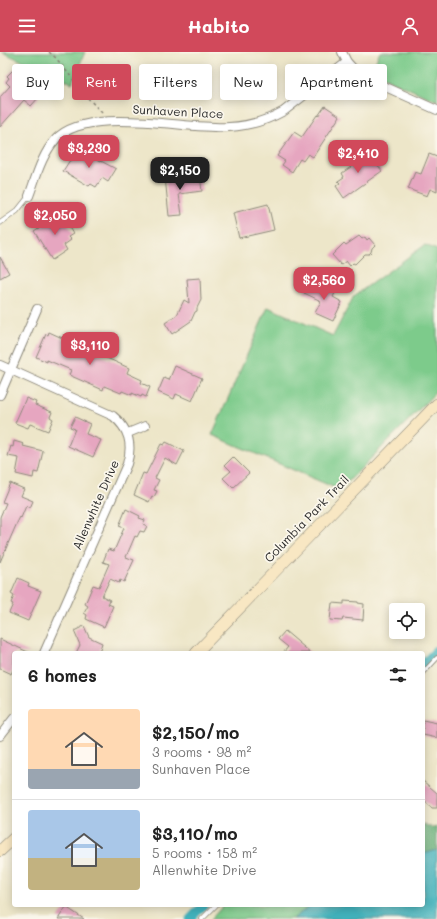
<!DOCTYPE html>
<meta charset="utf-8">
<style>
body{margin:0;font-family:Mali,sans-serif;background:#f2f2f2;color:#222;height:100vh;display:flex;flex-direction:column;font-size:15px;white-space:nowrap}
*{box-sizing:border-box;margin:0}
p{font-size:13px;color:#767676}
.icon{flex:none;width:22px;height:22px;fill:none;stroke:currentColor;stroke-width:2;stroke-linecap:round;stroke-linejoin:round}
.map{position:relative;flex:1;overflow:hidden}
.sheet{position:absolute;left:12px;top:599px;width:413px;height:256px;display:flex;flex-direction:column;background:#fff;border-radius:4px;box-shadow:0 2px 10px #0003}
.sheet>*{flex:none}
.guide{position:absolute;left:12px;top:12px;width:413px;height:36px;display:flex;gap:8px}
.buttons{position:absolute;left:389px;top:551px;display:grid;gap:8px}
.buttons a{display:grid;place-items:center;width:36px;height:36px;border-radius:4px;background:#fff;box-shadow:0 2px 10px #0003;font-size:20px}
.price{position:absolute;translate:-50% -34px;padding:0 9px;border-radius:8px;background:#d1495b;color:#fff;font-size:13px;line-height:26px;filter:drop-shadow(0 1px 2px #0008)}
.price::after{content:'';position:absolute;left:50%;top:24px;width:12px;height:9px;margin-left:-6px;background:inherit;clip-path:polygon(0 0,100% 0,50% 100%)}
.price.active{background:#222;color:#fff}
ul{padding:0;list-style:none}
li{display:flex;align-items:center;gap:12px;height:100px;padding:0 16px}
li+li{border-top:1px solid #e0e0e0}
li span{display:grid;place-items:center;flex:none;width:112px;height:80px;border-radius:4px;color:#555}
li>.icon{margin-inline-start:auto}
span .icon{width:48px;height:48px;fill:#fffc;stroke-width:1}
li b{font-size:17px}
h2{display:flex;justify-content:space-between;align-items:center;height:48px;padding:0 16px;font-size:17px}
.tag{padding:0 14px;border-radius:4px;background:#fff;box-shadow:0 2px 10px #0003;font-size:14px;line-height:36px}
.tag.active{background:#d1495b;color:#fff}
header{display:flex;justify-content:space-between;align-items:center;height:52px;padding:0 16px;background:#d1495b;color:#fff;font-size:18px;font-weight:700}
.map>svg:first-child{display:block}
.green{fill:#7dcb8b;stroke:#547b5b}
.forest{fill:#66af77;stroke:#486d51}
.water{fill:#43b2bc;stroke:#376e74}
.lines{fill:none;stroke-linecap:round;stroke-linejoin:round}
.canal{stroke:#43b2bc;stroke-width:9}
.building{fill:#e6a6c0}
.service-casing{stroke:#8c887a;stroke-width:5.5}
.minor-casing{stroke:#8c887a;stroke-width:10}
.secondary-casing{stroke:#8c887a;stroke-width:12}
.path{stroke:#8c887a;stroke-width:1.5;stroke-dasharray:3 3;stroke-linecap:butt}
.service{stroke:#fff;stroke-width:4}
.minor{stroke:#fff;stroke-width:8}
.secondary{stroke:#f8e7c3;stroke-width:11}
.labels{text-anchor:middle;stroke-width:3.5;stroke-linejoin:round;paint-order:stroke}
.street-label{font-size:12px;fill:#2b2b2b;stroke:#fbf7ec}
</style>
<header><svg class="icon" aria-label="menu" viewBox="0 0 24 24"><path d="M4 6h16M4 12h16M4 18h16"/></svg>Habito<svg class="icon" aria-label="person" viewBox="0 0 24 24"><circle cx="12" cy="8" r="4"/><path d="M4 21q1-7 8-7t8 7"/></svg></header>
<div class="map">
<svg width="437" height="867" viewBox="0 0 437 867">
<rect width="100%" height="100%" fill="#fbf7ec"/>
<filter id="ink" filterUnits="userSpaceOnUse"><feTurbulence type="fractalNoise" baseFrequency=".025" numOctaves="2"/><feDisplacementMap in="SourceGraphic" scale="8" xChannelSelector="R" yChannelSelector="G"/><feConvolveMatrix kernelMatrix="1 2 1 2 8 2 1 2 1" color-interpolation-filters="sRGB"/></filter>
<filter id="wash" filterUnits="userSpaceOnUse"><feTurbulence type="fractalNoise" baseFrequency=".012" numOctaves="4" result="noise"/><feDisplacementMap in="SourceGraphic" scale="16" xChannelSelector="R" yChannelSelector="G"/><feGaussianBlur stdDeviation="0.9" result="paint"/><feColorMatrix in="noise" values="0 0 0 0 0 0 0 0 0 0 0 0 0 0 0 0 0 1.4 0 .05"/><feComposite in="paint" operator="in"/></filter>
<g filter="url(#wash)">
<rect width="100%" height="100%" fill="#ede6c9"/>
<g class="green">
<polygon points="2,0 85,0 72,31"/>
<polygon points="380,0 437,0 437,49 371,20"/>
<polygon points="425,193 437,198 437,339 340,438 212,383 268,255 333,284 354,244"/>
<polygon points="224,853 311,853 293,867 211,867"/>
</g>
<polygon class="forest" points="423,772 433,776 437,774 437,798 423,802"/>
<polygon class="water" points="437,798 437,867 293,867 311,853 423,853 423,802"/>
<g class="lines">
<g class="canal">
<polyline points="423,612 437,598"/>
<polyline points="190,867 204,853"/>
</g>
</g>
<g id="blocks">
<g class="building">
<polygon points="14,17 26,28 23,31 39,45 31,54 24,48 0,75 0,45 10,34 6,30 9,26 7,24"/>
<polygon points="325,54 340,64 313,105 308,102 303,109 300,107 292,120 282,113 285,109 277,104 294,80 302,85 317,63 318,64"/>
<polygon points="82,99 116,117 108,130 102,126 96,135 91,132 89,134 63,119 70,108 71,109 76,100"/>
<polygon points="370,102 382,119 344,146 336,134 340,131 338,129 344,125 342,121 351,115 347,110 355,104 358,107 363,103 364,106"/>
<polygon points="429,102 437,105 437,140 430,137 427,144 408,137 415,120 421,122"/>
<polygon points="192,122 192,125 200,124 202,139 179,142 182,163 169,164 165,125"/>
<polygon points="268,152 274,178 239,186 233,161"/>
<polygon points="61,162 73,182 68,185 71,188 64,193 67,198 52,208 34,179"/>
<polygon points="359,184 362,187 365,185 367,188 369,186 375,193 372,196 371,200 369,202 365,202 355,212 353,211 350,214 346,209 341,213 332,203 344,191 346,193"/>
<polygon points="0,205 9,221 0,226"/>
<polygon points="200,226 201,248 197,256 197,259 195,260 191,269 172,282 165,271 177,263 184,248 189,251 187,227"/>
<polygon points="309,229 335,241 333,245 342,250 333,269 315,261 321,249 304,241"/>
<polygon points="49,280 129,316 127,321 142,328 141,331 150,335 146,345 142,343 141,345 132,341 132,343 122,339 121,341 104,334 103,338 69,323 71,318 47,308 47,310 36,305 46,282 48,283"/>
<polygon points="175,314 202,326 192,349 176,342 174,347 158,340 164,326 169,328"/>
<polygon points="26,346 36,350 35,353 52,360 50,365 53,367 48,379 30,372 28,376 15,371"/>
<polygon points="75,365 90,372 86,382 101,388 93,405 68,394 75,377 70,375"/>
<polygon points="14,389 24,392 23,394 43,399 38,421 34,420 33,426 16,422 19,406 8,404 11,394 13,395"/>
<polygon points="166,390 184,399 177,413 165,406 155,426 159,428 154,438 157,439 154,445 152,444 149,450 134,443 143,421 146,422 161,392 164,393"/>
<polygon points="233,405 249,421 233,436 223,426 231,419 225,413"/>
<polygon points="10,431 24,437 21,444 33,449 30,456 26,454 21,466 20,465 17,471 0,510 0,465 6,451 2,450"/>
<polygon points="126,457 140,464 139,466 145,468 143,472 147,474 144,480 140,479 137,485 135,484 126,505 134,508 124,530 120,528 119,531 110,527 102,544 110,548 108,552 113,554 104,575 86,567 87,563 84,561 88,554 85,552 93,533 99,535 109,512 103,510 108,497 114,499 124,476 119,474"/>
<polygon points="18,526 29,531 28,534 41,539 28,569 9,561 13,552 11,551 14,544 11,542"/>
<polygon points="344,549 358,550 358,551 364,552 363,568 343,566 342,569 330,568 332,551 344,552"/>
<polygon points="84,574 89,585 102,591 99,601 76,601 80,593 74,579"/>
<polygon points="285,579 311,601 283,601 288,595 278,587"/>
<polygon points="0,587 30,601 14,601 14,616 11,622 0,617"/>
<polygon points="423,668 437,671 437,686 423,683"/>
<polygon points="423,729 437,741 437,756 432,756 423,748"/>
<polygon points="66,855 84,867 58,867"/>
</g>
</g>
</g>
<g filter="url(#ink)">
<use href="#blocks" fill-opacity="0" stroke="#8c887a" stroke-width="1"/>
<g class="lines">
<g class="service-casing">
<g id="service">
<polyline points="0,171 17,159 29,144"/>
<polyline points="423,621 437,606"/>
<polyline points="202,867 216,853"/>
</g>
</g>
<g class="minor-casing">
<g id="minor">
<polyline points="342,0 347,10 359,23 437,58"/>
<path d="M29,144c7,-19 13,-42 27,-57 32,-34 130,-9 173,-12 19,-1 39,-7 55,-16l63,-49"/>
<path d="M0,313l113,51c16,13 20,28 14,48l-83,189"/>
<polyline points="0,343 37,257"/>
<polyline points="128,381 145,374"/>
<polyline points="0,684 14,666"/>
</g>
</g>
<g class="secondary-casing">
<g id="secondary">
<polyline points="196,601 437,352"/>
<polyline points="0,799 14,786"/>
</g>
</g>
<polyline class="path" points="49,0 56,6 87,45 103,62"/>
<use href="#service" class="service"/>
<use href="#minor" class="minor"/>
<use href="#secondary" class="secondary"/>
</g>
</g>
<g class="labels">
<g class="street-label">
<text transform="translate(178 60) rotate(3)" y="4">Sunhaven Place</text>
<text transform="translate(96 453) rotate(-66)" y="4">Allenwhite Drive</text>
<text transform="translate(307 467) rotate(-46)" y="4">Columbia Park Trail</text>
</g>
</g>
</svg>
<div class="buttons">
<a><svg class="icon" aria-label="locate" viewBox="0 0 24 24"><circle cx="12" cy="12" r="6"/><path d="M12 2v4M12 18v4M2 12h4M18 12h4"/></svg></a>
</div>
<b class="price" style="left:89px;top:117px">$3,230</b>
<b class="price" style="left:358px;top:122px">$2,410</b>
<b class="price active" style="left:180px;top:139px">$2,150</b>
<b class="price" style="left:55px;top:184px">$2,050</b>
<b class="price" style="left:324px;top:249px">$2,560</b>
<b class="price" style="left:90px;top:314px">$3,110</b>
<div class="guide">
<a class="tag">Buy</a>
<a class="tag active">Rent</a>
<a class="tag">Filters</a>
<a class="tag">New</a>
<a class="tag">Apartment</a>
</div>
<section class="sheet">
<h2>6 homes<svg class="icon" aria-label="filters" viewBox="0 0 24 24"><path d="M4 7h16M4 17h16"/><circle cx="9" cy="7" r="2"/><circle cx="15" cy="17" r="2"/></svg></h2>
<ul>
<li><span style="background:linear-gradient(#ffd9b3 75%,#9aa5b1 0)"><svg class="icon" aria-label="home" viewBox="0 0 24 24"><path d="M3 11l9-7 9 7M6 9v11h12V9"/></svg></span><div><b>$2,150/mo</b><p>3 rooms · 98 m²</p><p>Sunhaven Place</p></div></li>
<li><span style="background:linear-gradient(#a9c7e8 60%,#c2b280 0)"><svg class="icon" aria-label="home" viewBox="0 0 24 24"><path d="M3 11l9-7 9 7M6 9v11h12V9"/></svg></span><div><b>$3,110/mo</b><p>5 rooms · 158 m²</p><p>Allenwhite Drive</p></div></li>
</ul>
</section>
</div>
